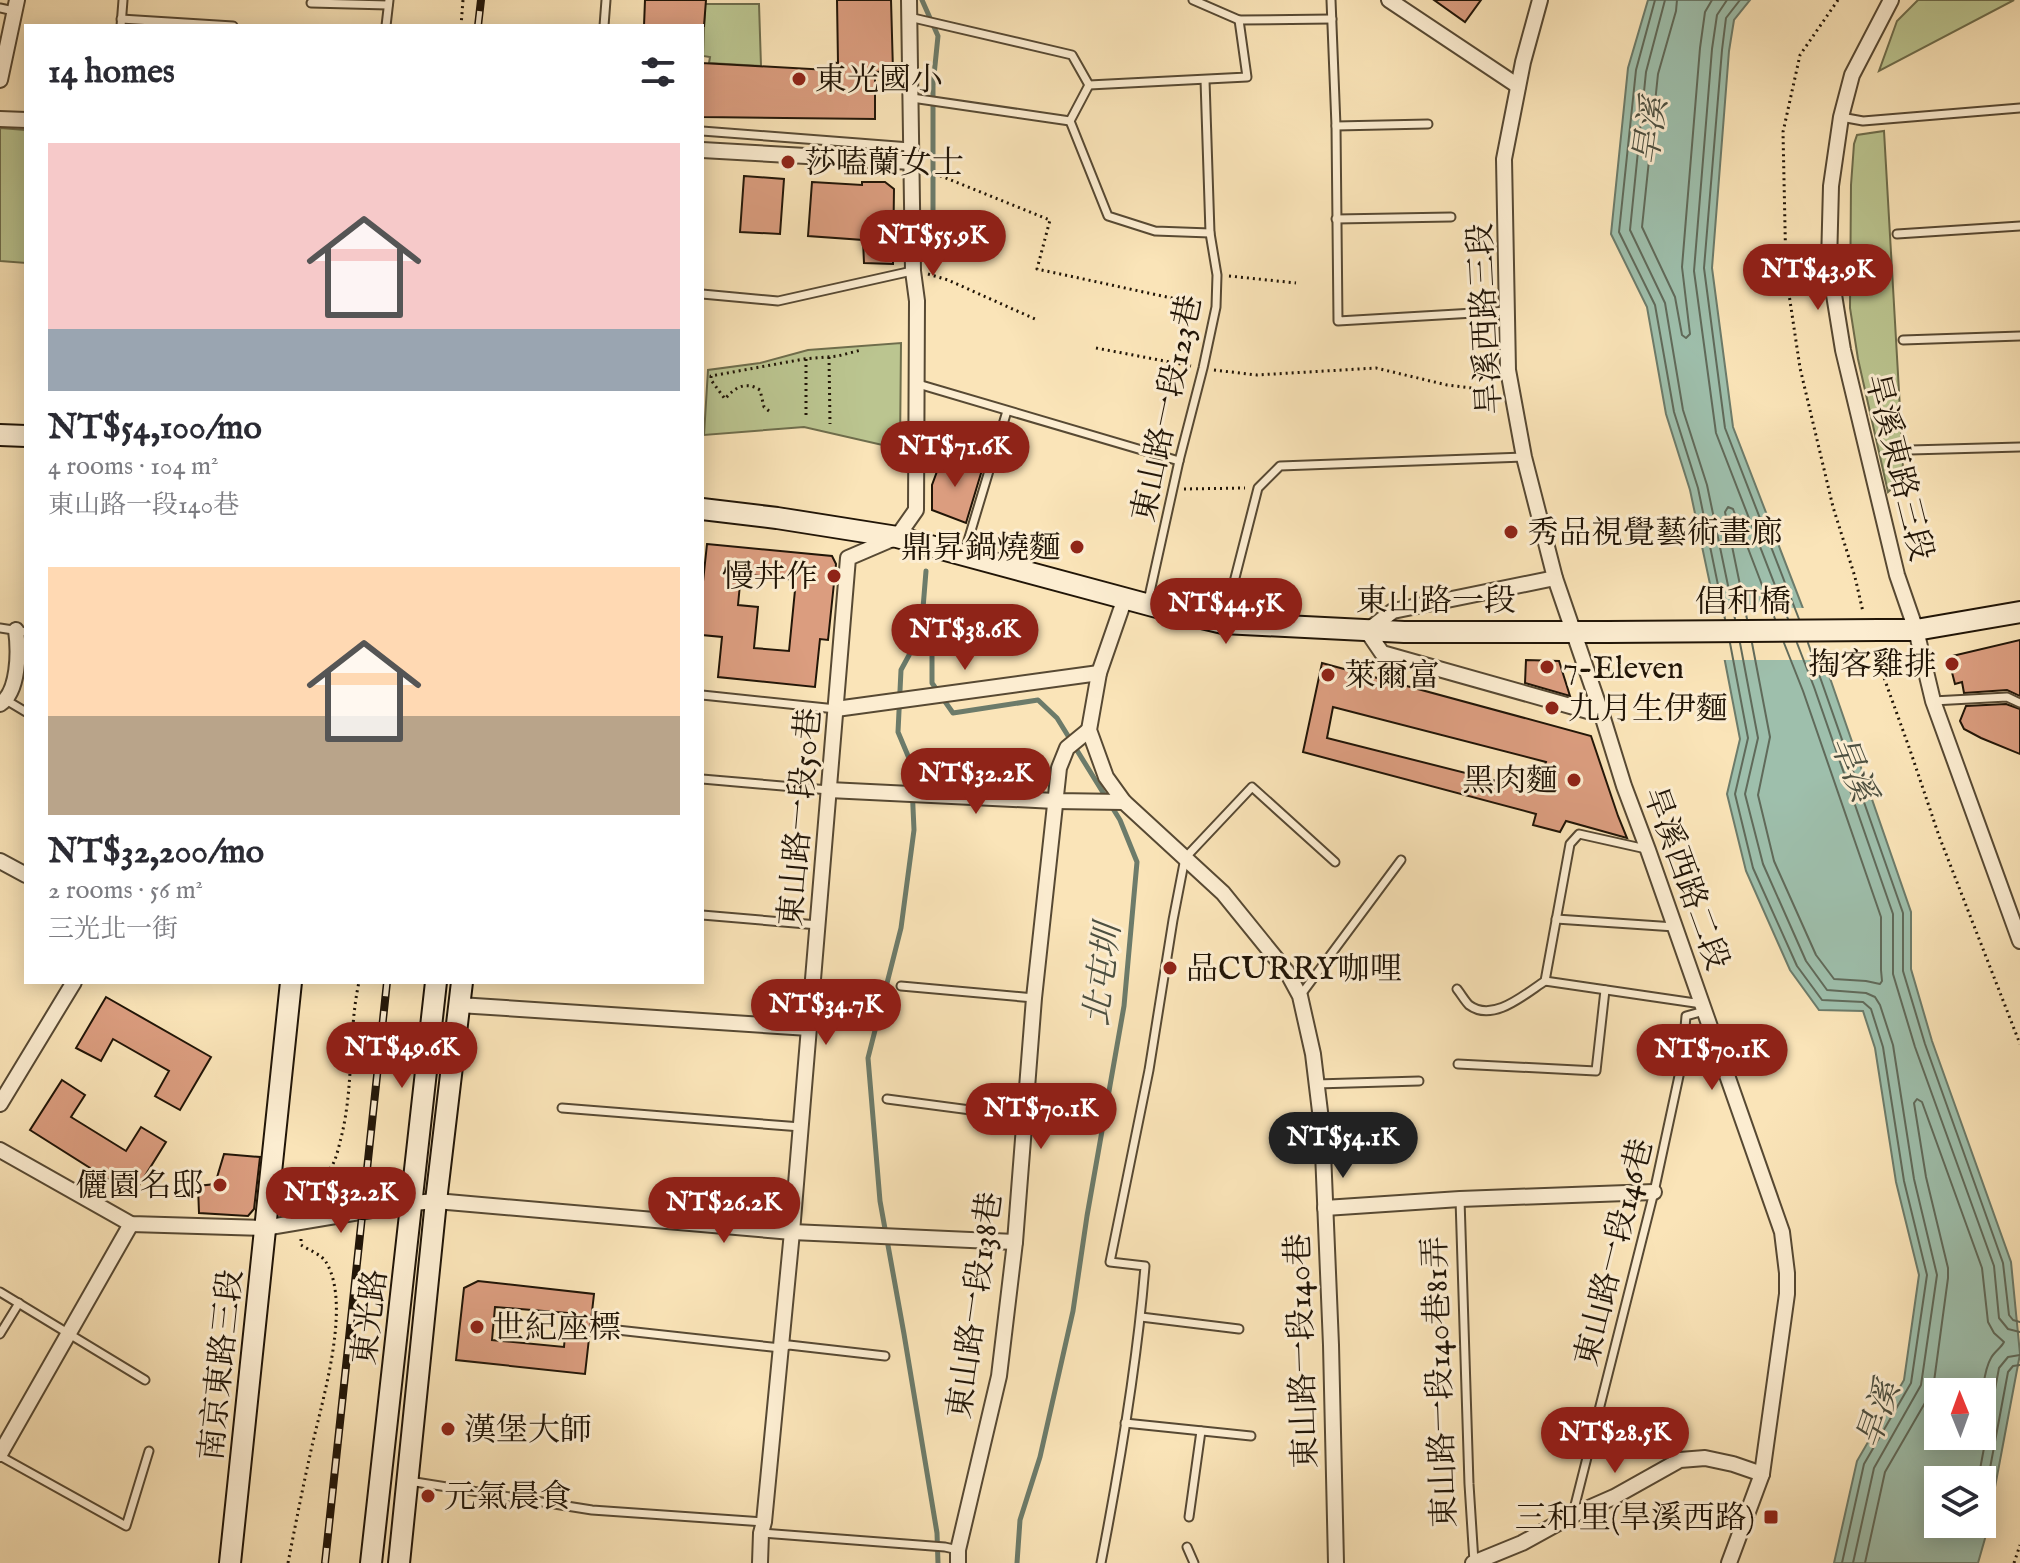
<!DOCTYPE html>
<meta charset="utf-8">
<style>
body{margin:0;font-family:"IM FELL English","Noto Serif TC",serif;background:#f7f7f7;color:#2b2b33;height:100vh;display:flex;flex-direction:column;font-size:30px;white-space:nowrap}
*{box-sizing:border-box;margin:0}
p{font-size:26px;color:#7c7c81}
.icon{flex:none;width:44px;height:44px;fill:none;stroke:currentColor;stroke-width:2;stroke-linecap:round;stroke-linejoin:round}
.map{position:relative;flex:1;overflow:hidden}
.drawer{position:absolute;left:24px;top:24px;width:680px;height:960px;display:flex;flex-direction:column;background:#fff;border-radius:0px;box-shadow:0 4px 20px #0003}
.drawer>*{flex:none}
.needle{width:52px;rotate:359deg}
.buttons{position:absolute;left:1924px;top:1378px;display:grid;gap:16px}
.buttons a{display:grid;place-items:center;width:72px;height:72px;border-radius:0px;background:#fff;box-shadow:0 4px 20px #0003;font-size:40px}
.price{position:absolute;translate:-50% -68px;padding:0 18px;border-radius:28px;background:#8f2418;color:#fff;font-size:26px;line-height:52px;filter:drop-shadow(0 2px 4px #0008)}
.price::after{content:'';position:absolute;left:50%;top:48px;width:24px;height:18px;margin-left:-12px;background:inherit;clip-path:polygon(0 0,100% 0,50% 100%)}
.price.active{background:#222;color:#fff}
ul{padding:0;list-style:none}
li{display:grid;align-content:center;gap:16px;height:424px;padding:0 24px}
li span{display:grid;place-items:center;height:248px;border-radius:0px;color:#555}
li>.icon{margin-inline-start:auto}
span .icon{width:144px;height:144px;fill:#fffc;stroke-width:1}
li b{font-size:34px}
h2{display:flex;justify-content:space-between;align-items:center;height:96px;padding:0 24px;font-size:34px}
.map>svg:first-child{display:block}
.green{fill:#bbc590;stroke:#6e6d4c;stroke-width:2}
.water{fill:#9ebfac;stroke:#6c7b6a;stroke-width:2;fill-rule:evenodd}
.pier{fill:#fae4b8}
.lines{fill:none;stroke-linecap:round;stroke-linejoin:round}
.shore{stroke:#606a5a;stroke-width:2}
.stream{stroke:#6c7b6a;stroke-width:5}
.building{fill:#db9d7f;stroke:#211507;stroke-width:2;fill-rule:evenodd}
.lane-casing{stroke:#574933;stroke-width:11}
.street-casing{stroke:#574933;stroke-width:18}
.secondary-casing{stroke:#211507;stroke-width:24}
.path{stroke:#211507;stroke-width:3;stroke-dasharray:2 4;stroke-linecap:butt}
.lane{stroke:#fcedd1;stroke-width:7}
.street{stroke:#fcedd1;stroke-width:14}
.secondary{stroke:#fcedd1;stroke-width:20}
.rail-casing{stroke:#211507;stroke-width:8}
.rail{stroke:#fcedd1;stroke-width:5;stroke-dasharray:15;stroke-linecap:butt}
.secondary-bridge-casing{stroke:#211507;stroke-width:24;stroke-linecap:butt}
.secondary-bridge{stroke:#fcedd1;stroke-width:20}
.poi-dot{fill:#8f2418;stroke:#fcedd1;stroke-width:3}
.labels{text-anchor:middle;stroke-width:6;stroke-linejoin:round;paint-order:stroke}
.poi-label{font-size:32px;fill:#211507;stroke:#fcedd1;text-anchor:start}
.street-label{font-size:32px;fill:#211507;stroke:#fcedd1}
.water-label{font-size:34px;font-style:italic;fill:#4d5041;stroke:#fcedd1}
</style>
<div class="map">
<svg width="2020" height="1563" viewBox="0 0 2020 1563">
<rect width="100%" height="100%" fill="#fae4b8"/>
<filter id="stains"><feTurbulence type="fractalNoise" baseFrequency=".0025" numOctaves="4"/><feColorMatrix values="0 0 0 0 .2 0 0 0 0 .09 0 0 0 0 .02 0 0 0 .5 -.17"/></filter>
<radialGradient id="worn" r=".72"><stop offset=".6" stop-color="#630" stop-opacity="0"/><stop offset="1" stop-color="#630" stop-opacity=".3"/></radialGradient>
<g class="green">
<polygon points="1918,0 2014,0 1879,71 1897,21"/>
<polygon points="705,4 759,4 761,66 709,63 710,57 703,56"/>
<polygon points="0,128 26,130 26,263 0,261"/>
<polygon points="1884,131 1903,461 1902,479 1888,492 1858,359 1850,308 1851,185 1854,144 1857,135"/>
<polygon points="901,343 900,449 804,427 704,435 708,370 760,363 808,350"/>
</g>
<path class="water" d="M1648,0h102l-16,20 -5,31 -17,217 21,159 98,254 80,231v57l21,72 79,221 9,92 -34,181 -8,28h-144l23,-102 47,-81 15,-105 -23,-93 -21,-134 -12,-37 -44,-1 -29,-40 -44,-99 -19,-77 13,-55 -30,-155 -20,-94 -24,-76 -19,-107 -36,-73 17,-166zM1938,1392h44v44h-44zM1938,1480h44v44h-44z"/>
<polygon class="pier" points="1710,607 1807,608 1827,660 1721,660"/>
<g class="lines">
<g class="shore">
<polyline points="1655,0 1636,70 1619,232 1655,305 1674,412 1698,488 1725,619"/>
<polyline points="1665,0 1646,72 1630,230 1665,303 1683,410 1707,485 1735,619"/>
<polyline points="1677,0 1676,11 1658,74 1642,227 1675,297 1682,335 1686,338 1690,334 1682,267 1700,48 1705,12 1712,0"/>
<polyline points="1727,0 1717,15 1712,49 1694,271 1716,433 1788,619"/>
<polyline points="1740,0 1726,18 1722,50 1704,268 1725,428 1799,619"/>
<polyline points="1747,619 1725,512 1728,507 1733,509 1775,619"/>
<polyline points="1730,643 1748,738 1735,794 1753,868 1797,966 1822,1000 1863,1002 1871,1009 1883,1047 1904,1181 1927,1275 1911,1383 1864,1464 1842,1563"/>
<polyline points="1740,643 1758,738 1745,794 1763,864 1806,961 1827,990 1866,993 1875,997 1880,1005 1893,1045 1914,1179 1937,1275 1921,1385 1874,1468 1853,1563"/>
<polyline points="1752,643 1770,737 1758,795 1774,861 1816,955 1834,979 1866,981 1880,984 1882,981 1881,970 1881,917 1803,691 1784,643"/>
<polyline points="1797,643 1814,687 1893,914 1893,974 1915,1047 1994,1266 1999,1318 2008,1329 2020,1332"/>
<polyline points="1808,643 1903,913 1903,971 1925,1044 2003,1263 2009,1315 2013,1320 2020,1322"/>
<polyline points="1978,1480 1999,1368 2008,1357 2020,1355"/>
<polyline points="1982,1511 2008,1372 2013,1366 2020,1365"/>
<path d="M1865,1563l20,-91 48,-83 15,-111v-10l-22,-91 -12,-74 3,-4 5,3 60,166 6,54 6,11 10,9c-3,6 -10,10 -13,16 -6,10 -7,24 -9,35"/>
</g>
<g class="stream">
<polyline points="922,0 938,36 933,85 933,265"/>
<polyline points="926,571 921,633 901,670 898,732 911,763 914,830 901,928 868,1058 880,1201 904,1334 937,1533 938,1563"/>
<polyline points="922,616 932,634 932,683 953,713 1038,700 1057,718 1120,820 1137,862 1124,1006 1087,1216 1073,1311 1040,1457 1020,1520 1017,1563"/>
</g>
</g>
<g class="building">
<polygon points="645,0 706,0 704,26 644,26"/>
<polygon points="837,0 891,0 893,71 875,72 875,119 702,117 702,63 828,70 828,62 838,63"/>
<polygon points="1434,0 1481,0 1465,22"/>
<polygon points="744,176 784,179 780,234 740,232"/>
<polygon points="812,182 862,185 862,182 885,182 894,189 893,264 864,263 863,240 808,236"/>
<polygon points="942,458 982,470 966,523 932,510 932,485"/>
<path d="M707,544l125,12 4,8 -8,76 -8,-1 -5,48 -97,-10 4,-40 -20,-2v-44zM741,574l55,6 -7,71 -35,-3 4,-41 -20,-2z"/>
<polygon points="2020,640 2020,696 2007,690 1964,693 1962,682 1955,684 1948,657"/>
<polygon points="1526,660 1559,661 1570,696 1525,683"/>
<path d="M1322,663l269,73 27,80 9,22 -61,-17 -6,11 -27,-7 3,-11 -233,-62zM1333,707l213,55 -9,29 -210,-53z"/>
<polygon points="2006,704 2020,709 2020,754 1981,738 1964,729 1960,721 1966,706"/>
<polygon points="106,997 211,1057 180,1110 155,1096 169,1071 113,1039 101,1061 76,1048"/>
<polygon points="62,1080 85,1095 71,1117 126,1151 141,1127 166,1142 133,1195 30,1130"/>
<polygon points="224,1154 260,1157 254,1209 248,1216 199,1213 198,1186 215,1184"/>
<path d="M478,1281l116,13 -9,80 -129,-14 8,-72zM495,1307l72,6 -3,34 -72,-7z"/>
</g>
<g class="lines">
<g class="lane-casing">
<g id="lane">
<polyline points="1193,0 1239,20 1332,19"/>
<polyline points="1331,0 1336,126 1338,321 1508,311"/>
<polyline points="311,3 388,5"/>
<polyline points="0,8 14,11"/>
<polyline points="909,17 1072,55 1089,85 1247,77 1239,20"/>
<polyline points="121,19 233,26"/>
<polyline points="121,26 123,0"/>
<polyline points="386,26 389,0"/>
<polyline points="604,26 606,0"/>
<polyline points="1089,85 1070,121 1108,216 1155,231 1210,233"/>
<polyline points="912,98 1070,121"/>
<polyline points="1841,117 1863,121 2020,108"/>
<polyline points="1336,126 1428,124"/>
<polyline points="702,131 910,147"/>
<polyline points="1336,219 1451,217"/>
<polyline points="1897,234 2020,226"/>
<polyline points="702,294 778,301 912,271"/>
<polyline points="1903,340 2020,336"/>
<polyline points="918,384 1179,461"/>
<polyline points="1910,450 2020,447"/>
<polyline points="964,554 1007,411"/>
<polyline points="1148,601 1179,461 1203,368 1216,307 1217,275 1210,233 1205,80"/>
<polyline points="1224,621 1258,488 1280,466 1524,457"/>
<polyline points="0,628 26,632"/>
<polyline points="702,695 836,709"/>
<polyline points="6,700 26,712"/>
<polyline points="1933,701 2007,697 2020,703"/>
<polyline points="702,779 829,790"/>
<polyline points="702,915 818,925"/>
<polyline points="1556,919 1675,927"/>
<polyline points="1545,981 1570,844 1579,834 1646,849"/>
<polyline points="901,986 1034,998"/>
<path d="M1457,989c4,5 8,12 12,16 24,18 56,-11 76,-24l157,23"/>
<polyline points="1300,996 1401,860"/>
<polyline points="1458,1064 1596,1071 1605,990"/>
<polyline points="1316,1084 1419,1081"/>
<polyline points="887,1099 1024,1117"/>
<polyline points="562,1108 801,1127"/>
<polyline points="1460,1199 1469,1484 1474,1562"/>
<polyline points="0,1292 145,1380"/>
<polyline points="1141,1317 1239,1329"/>
<polyline points="599,1328 781,1348 789,1345 885,1356"/>
<polyline points="0,1334 19,1303"/>
<polyline points="1125,1423 1251,1436"/>
<polyline points="0,1456 126,1526 149,1451"/>
<polyline points="409,1481 592,1510 764,1522"/>
<polyline points="1573,1513 1654,1192 1682,1062 1686,1016 1704,1011"/>
<polyline points="1189,1517 1201,1431"/>
<polyline points="761,1533 945,1547 958,1550"/>
<polyline points="1187,1547 1194,1563"/>
<path d="M1101,1563c19,-98 36,-197 44,-297l-35,-4 39,-192 24,-150 12,-62 67,-71 83,75"/>
</g>
</g>
<g class="street-casing">
<g id="street">
<polyline points="1389,0 1518,86"/>
<polyline points="1540,0 1523,62 1504,159 1508,370 1524,457 1555,578 1602,715 1624,786 1648,850 1782,1232 1787,1273 1787,1294 1762,1474 1729,1563"/>
<polyline points="1891,0 1852,75 1841,117 1831,186 1829,264 1843,350 1897,575 1916,630 1933,701 2020,941"/>
<polyline points="0,80 17,0"/>
<polyline points="0,119 26,120"/>
<polyline points="702,150 912,162"/>
<polyline points="1555,578 1393,611 1367,631 1382,653 1602,715"/>
<polyline points="1125,598 1099,673 1089,730 1106,777 1124,802 1223,893 1287,972 1300,996 1313,1054 1322,1128 1331,1345 1336,1563"/>
<path d="M0,704c19,-12 19,-53 16,-74"/>
<polyline points="836,709 1099,673"/>
<polyline points="829,790 1055,801 1124,802"/>
<polyline points="0,861 26,875"/>
<polyline points="459,1005 809,1028"/>
<polyline points="0,1104 74,982"/>
<polyline points="0,1150 131,1224 264,1228 413,1203 436,1201 792,1232 1015,1242"/>
<polyline points="1325,1208 1460,1199 1654,1192"/>
<polyline points="0,1454 131,1224"/>
<polyline points="760,1563 761,1533 764,1522 792,1232 848,558 897,537 916,510 917,301 913,271 909,0"/>
<polyline points="958,1563 958,1550 999,1376 1015,1242 1034,998 1059,768 1067,748 1089,730"/>
<polyline points="1473,1563 1522,1543 1573,1515 1614,1497 1680,1460 1705,1458 1733,1464 1762,1474"/>
</g>
</g>
<g class="secondary-casing">
<g id="secondary">
<polyline points="0,435 26,436"/>
<polyline points="702,509 777,518 897,537 1168,610 1223,623 1404,632 1608,632"/>
<polyline points="1879,630 1916,630 2020,612"/>
<polyline points="230,1563 291,982"/>
<polyline points="371,1563 436,982"/>
<polyline points="399,1563 436,1201 462,982"/>
</g>
</g>
<g class="path">
<polyline points="1838,0 1800,55 1783,132 1786,274 1800,368 1833,507 1855,577 1863,612"/>
<polyline points="461,26 463,0"/>
<polyline points="928,175 941,176 1050,220 1037,269 1204,305"/>
<polyline points="928,274 948,280 1035,319"/>
<polyline points="1229,276 1296,283"/>
<polyline points="1096,348 1191,366"/>
<polyline points="829,357 830,424"/>
<polyline points="806,359 806,415"/>
<polyline points="1214,370 1257,375 1376,368 1447,385 1495,391"/>
<path d="M769,411l-5,-4 -4,-17c-14,-9 -25,-3 -35,9l-14,-19v-4l93,-17 34,-3 23,-6"/>
<polyline points="1184,489 1245,488"/>
<polyline points="1874,650 1910,750 1939,836 2020,1044"/>
<path d="M302,1207c3,-21 23,-27 32,-45 3,-7 5,-16 7,-24 13,-51 7,-105 18,-156"/>
<path d="M288,1563c7,-36 14,-72 22,-108 10,-48 43,-149 16,-193 -4,-7 -17,-12 -25,-17v-6"/>
<polyline points="2014,1563 2020,1545"/>
</g>
<use href="#lane" class="lane"/>
<use href="#street" class="street"/>
<use href="#secondary" class="secondary"/>
<g class="rail-casing">
<g id="rail">
<polyline points="478,26 481,0"/>
<polyline points="325,1563 387,982"/>
</g>
</g>
<use href="#rail" class="rail"/>
<g class="secondary-bridge-casing">
<polyline id="secondary-bridge" points="1608,632 1879,630"/>
</g>
<use href="#secondary-bridge" class="secondary-bridge"/>
</g>
<g class="poi-dot">
<circle cx="799" cy="79" r="8"/>
<circle cx="788" cy="162" r="8"/>
<circle cx="1511" cy="532" r="8"/>
<circle cx="1077" cy="547" r="8"/>
<circle cx="834" cy="576" r="8"/>
<circle cx="1952" cy="664" r="8"/>
<circle cx="1547" cy="667" r="8"/>
<circle cx="1328" cy="675" r="8"/>
<circle cx="1552" cy="708" r="8"/>
<circle cx="1574" cy="780" r="8"/>
<circle cx="1170" cy="968" r="8"/>
<circle cx="220" cy="1185" r="8"/>
<circle cx="477" cy="1327" r="8"/>
<circle cx="448" cy="1429" r="8"/>
<circle cx="428" cy="1496" r="8"/>
<rect x="1763" y="1509" width="16" height="16" rx="4"/>
</g>
<g class="labels">
<g class="poi-label">
<text x="815" y="90">東光國小</text>
<text x="804" y="173">莎嗑蘭女士</text>
<text x="1527" y="543">秀品視覺藝術畫廊</text>
<text x="1061" y="558" text-anchor="end">鼎昇鍋燒麵</text>
<text x="818" y="587" text-anchor="end">慢丼作</text>
<text x="1936" y="675" text-anchor="end">掏客雞排</text>
<text x="1563" y="678">7-Eleven</text>
<text x="1344" y="686">萊爾富</text>
<text x="1568" y="719">九月生伊麵</text>
<text x="1558" y="791" text-anchor="end">黑肉麵</text>
<text x="1186" y="979">品CURRY咖哩</text>
<text x="204" y="1196" text-anchor="end">儷園名邸</text>
<text x="493" y="1338">世紀座標</text>
<text x="464" y="1440">漢堡大師</text>
<text x="444" y="1507">元氣晨食</text>
<text x="1755" y="1528" text-anchor="end">三和里(旱溪西路)</text>
</g>
<g class="street-label">
<text transform="translate(1484 319) rotate(-93)" y="11">旱溪西路三段</text>
<text transform="translate(1166 408) rotate(-78)" y="11">東山路一段123巷</text>
<text transform="translate(1900 467) rotate(76)" y="11">旱溪東路三段</text>
<text x="1436" y="611">東山路一段</text>
<text x="1743" y="612">倡和橋</text>
<text transform="translate(799 817) rotate(-85)" y="11">東山路一段50巷</text>
<text transform="translate(1687 878) rotate(70)" y="11">旱溪西路二段</text>
<text transform="translate(1613 1252) rotate(-76)" y="11">東山路一段146巷</text>
<text transform="translate(974 1305) rotate(-82)" y="11">東山路一段138巷</text>
<text transform="translate(369 1317) rotate(-83)" y="11">東光路</text>
<text transform="translate(1301 1351) rotate(-92)" y="11">東山路一段140巷</text>
<text transform="translate(220 1365) rotate(-84)" y="11">南京東路三段</text>
<text transform="translate(1439 1382) rotate(-92)" y="11">東山路一段140巷81弄</text>
</g>
<g class="water-label">
<text transform="translate(1649 131) rotate(-82)" y="12">旱溪</text>
<text transform="translate(1854 768) rotate(68)" y="12">旱溪</text>
<text transform="translate(1101 975) rotate(-83)" y="12">北屯圳</text>
<text transform="translate(1877 1414) rotate(-71)" y="12">旱溪</text>
</g>
</g>
<rect width="100%" height="100%" filter="url(#stains)"/>
<rect width="100%" height="100%" fill="url(#worn)"/>
</svg>
<div class="buttons">
<a><svg class="needle" viewBox="-14 -14 28 28"><path d="M0-13l5 13h-10z" fill="#e53935"/><path d="M0 13l5-13h-10z" fill="#7c7c81"/></svg></a>
<a><svg class="icon" aria-label="layers" viewBox="0 0 24 24"><path d="M12 4l9 5-9 5-9-5zM3 14l9 5 9-5"/></svg></a>
</div>
<b class="price" style="left:933px;top:278px">NT$55.9K</b>
<b class="price" style="left:1818px;top:312px">NT$43.9K</b>
<b class="price" style="left:955px;top:489px">NT$71.6K</b>
<b class="price" style="left:1226px;top:646px">NT$44.5K</b>
<b class="price" style="left:965px;top:672px">NT$38.6K</b>
<b class="price" style="left:976px;top:816px">NT$32.2K</b>
<b class="price" style="left:826px;top:1047px">NT$34.7K</b>
<b class="price" style="left:402px;top:1090px">NT$49.6K</b>
<b class="price" style="left:1712px;top:1092px">NT$70.1K</b>
<b class="price" style="left:1041px;top:1151px">NT$70.1K</b>
<b class="price active" style="left:1343px;top:1180px">NT$54.1K</b>
<b class="price" style="left:341px;top:1235px">NT$32.2K</b>
<b class="price" style="left:724px;top:1245px">NT$26.2K</b>
<b class="price" style="left:1615px;top:1475px">NT$28.5K</b>
<section class="drawer">
<h2>14 homes<svg class="icon" aria-label="filters" viewBox="0 0 24 24"><path d="M4 7h16M4 17h16"/><circle cx="9" cy="7" r="2"/><circle cx="15" cy="17" r="2"/></svg></h2>
<ul>
<li><span style="background:linear-gradient(#f6c9c9 75%,#9aa5b1 0)"><svg class="icon" aria-label="home" viewBox="0 0 24 24"><path d="M3 11l9-7 9 7M6 9v11h12V9"/></svg></span><div><b>NT$54,100/mo</b><p>4 rooms · 104 m²</p><p>東山路一段140巷</p></div></li>
<li><span style="background:linear-gradient(#ffd9b3 60%,#b9a48a 0)"><svg class="icon" aria-label="home" viewBox="0 0 24 24"><path d="M3 11l9-7 9 7M6 9v11h12V9"/></svg></span><div><b>NT$32,200/mo</b><p>2 rooms · 56 m²</p><p>三光北一街</p></div></li>
</ul>
</section>
</div>
